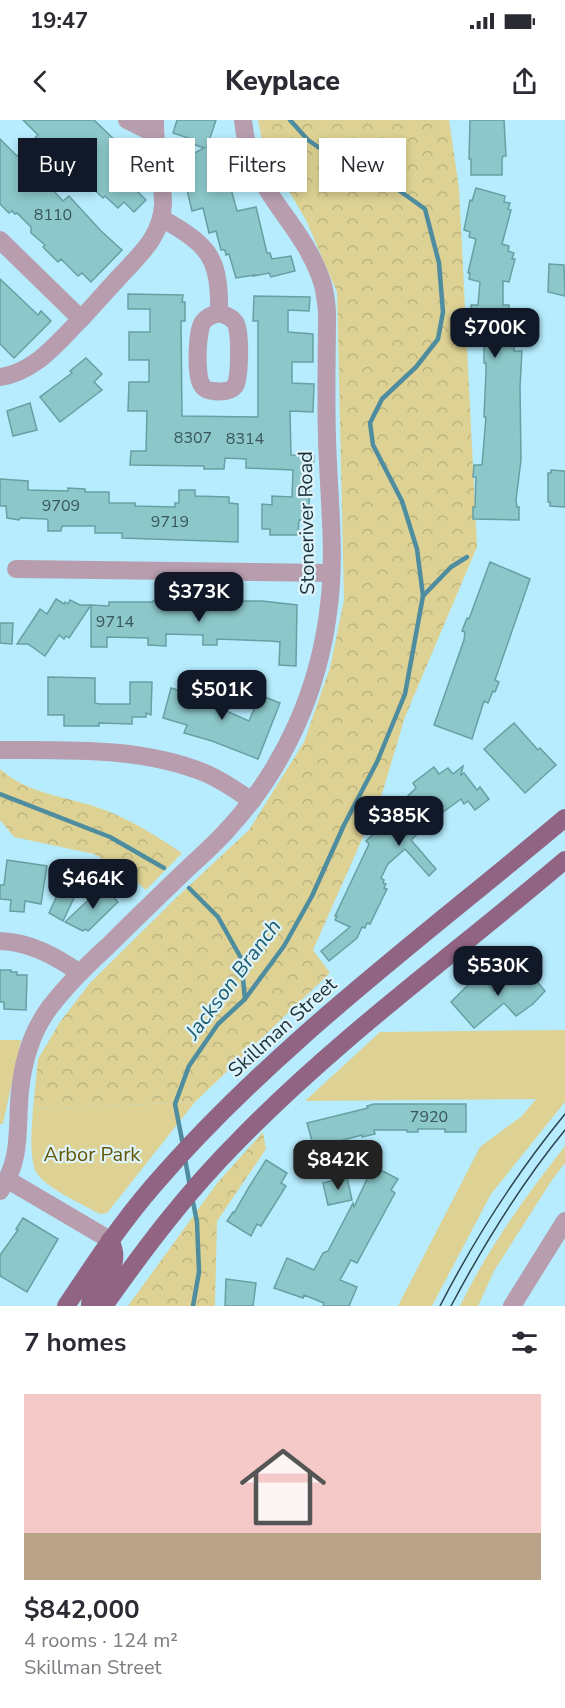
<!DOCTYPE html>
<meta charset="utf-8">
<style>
body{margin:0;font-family:"Nunito Sans",sans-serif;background:#f2f2f3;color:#2b2b33;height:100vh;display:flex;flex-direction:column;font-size:22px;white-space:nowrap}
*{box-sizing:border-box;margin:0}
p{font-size:20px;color:#7c7c81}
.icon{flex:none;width:33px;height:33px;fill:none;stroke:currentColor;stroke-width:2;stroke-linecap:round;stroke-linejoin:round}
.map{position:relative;height:1186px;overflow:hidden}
.panel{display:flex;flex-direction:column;background:#fff;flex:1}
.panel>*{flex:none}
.top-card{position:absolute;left:18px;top:18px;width:530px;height:54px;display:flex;gap:12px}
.price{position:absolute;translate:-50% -51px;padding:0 14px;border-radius:12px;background:#111827;color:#fff;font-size:20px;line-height:39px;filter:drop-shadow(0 2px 3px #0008)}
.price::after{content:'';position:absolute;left:50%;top:36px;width:18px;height:14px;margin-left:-9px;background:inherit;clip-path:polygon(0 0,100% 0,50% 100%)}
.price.current{background:#222;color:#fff}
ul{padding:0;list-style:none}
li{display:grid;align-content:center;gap:12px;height:318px;padding:0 24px}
li span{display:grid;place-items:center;height:186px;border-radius:0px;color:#555}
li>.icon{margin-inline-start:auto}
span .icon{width:108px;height:108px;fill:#fffc;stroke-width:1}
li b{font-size:26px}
h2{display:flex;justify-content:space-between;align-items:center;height:72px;padding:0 24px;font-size:26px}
.tag{padding:0 21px;border-radius:0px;background:#fff;box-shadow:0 3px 9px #0003;font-size:21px;line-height:54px}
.tag.current{background:#111827;color:#fff}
.status{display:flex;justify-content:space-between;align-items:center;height:42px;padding:0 30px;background:#fff;direction:ltr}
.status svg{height:16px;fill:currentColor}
header{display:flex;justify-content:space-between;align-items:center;height:78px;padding:0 24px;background:#fff;font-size:27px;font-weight:800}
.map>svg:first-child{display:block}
.green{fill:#ddd294}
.forest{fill:url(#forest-crowns)}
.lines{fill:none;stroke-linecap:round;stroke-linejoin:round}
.stream{stroke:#4e8c9f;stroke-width:4.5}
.building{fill:#8cc7c9;stroke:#67a0a3;stroke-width:1.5}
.minor{stroke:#b79dae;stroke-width:18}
.major{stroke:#916483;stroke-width:18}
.tram{stroke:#2d454e;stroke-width:1.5}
.labels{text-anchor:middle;stroke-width:4.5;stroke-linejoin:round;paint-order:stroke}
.number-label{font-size:16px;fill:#38565c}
.street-label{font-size:20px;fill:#1c3138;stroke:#def3fa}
.park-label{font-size:20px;fill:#625503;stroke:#def3fa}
.water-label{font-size:21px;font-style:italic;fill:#1d5d6f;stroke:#def3fa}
</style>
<div class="status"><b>19:47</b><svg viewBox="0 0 49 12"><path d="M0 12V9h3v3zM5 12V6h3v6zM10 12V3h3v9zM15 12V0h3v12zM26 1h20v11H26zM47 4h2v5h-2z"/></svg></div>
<header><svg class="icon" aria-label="back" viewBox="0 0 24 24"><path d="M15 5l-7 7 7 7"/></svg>Keyplace<svg class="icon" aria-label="share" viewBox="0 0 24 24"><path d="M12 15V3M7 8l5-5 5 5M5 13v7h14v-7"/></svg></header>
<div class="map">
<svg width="565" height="1186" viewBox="0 0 565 1186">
<defs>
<pattern id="forest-crowns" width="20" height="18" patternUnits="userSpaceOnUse" patternTransform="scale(1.5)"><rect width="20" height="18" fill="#ddd294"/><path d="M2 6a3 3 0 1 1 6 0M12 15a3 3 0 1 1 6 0" fill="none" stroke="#bdb580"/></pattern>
</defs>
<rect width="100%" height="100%" fill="#b6ecfd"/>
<g class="green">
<polygon points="565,910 565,982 491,1074 432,1186 398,1186 480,1027 522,996 536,979 305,981 380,912"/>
<polygon points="0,920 21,920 3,1004 0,1004"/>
<path d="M195,982l-88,111 -7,1c-16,-9 -59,-28 -65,-44 -6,-19 -3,-42 -2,-61z"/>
<path d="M565,1026v17l-13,17 -58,91 -16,35h-18c28,-58 65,-109 105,-160z"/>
</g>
<g class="forest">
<polygon points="258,0 449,0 459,68 477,427 405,597 382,674 313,830 330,853 195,982 33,989 38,939 60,902 90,863 176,778 249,710 304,622 330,548 344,480 337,172 306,100 264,29"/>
<path d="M0,649c29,26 67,27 102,40 30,11 54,27 80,44l-36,37 -21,-18 -31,-18 -80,-17 -14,-17z"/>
<polygon points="263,1012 266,1029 217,1101 215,1186 128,1186 218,1062"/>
</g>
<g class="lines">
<g class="stream">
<polyline points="423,476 451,447 467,437"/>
<polyline points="0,674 110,717 164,748"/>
<polyline points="189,768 218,797 241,838 245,879"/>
<polyline points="183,1025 175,984 189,946 218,904 245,879 284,826 312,776 344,705 377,642 405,574 423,476 417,429 402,381 373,325 370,303 382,279 416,247 438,219 443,192 439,143 425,89 379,56 340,42 308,20 290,0"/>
<polyline points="185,1039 190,1066"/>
<polyline points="192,1077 197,1102 199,1152 193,1186"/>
</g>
</g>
<g class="building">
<polygon points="23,0 94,0 120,25 124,21 137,34 127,45 145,63 137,71 146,80 134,92 124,82 118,88 105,76 103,78 88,64 96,56 79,39 71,47 48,25 29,44 63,81 69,76 101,111 122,130 91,162 82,153 78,156 61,139 58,142 43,127 45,125 31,113 31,107 17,93 15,94 12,91 9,93 0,84 0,19 17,36 38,15"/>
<polygon points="177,0 216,0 207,27 213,44 233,39 237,53 240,52 244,66 231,69 237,91 256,87 267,133 270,133 272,139 291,136 295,151 271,157 269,153 254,156 255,155 236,158 229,134 226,135 225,130 221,130 216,111 209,113 203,88 192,91 180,41 204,28 190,23 191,19 173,13"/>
<polygon points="470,0 504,0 506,36 503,36 502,39 502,55 471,55 471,39 469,39"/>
<polygon points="476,68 505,76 504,82 510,83 508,89 511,90 502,124 509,126 508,131 514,133 512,139 515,139 509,162 503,161 503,185 509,185 509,191 515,191 514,231 522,231 520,266 521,340 516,380 517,387 519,387 519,400 473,399 473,387 475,387 476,357 473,357 474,345 482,345 486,297 484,297 486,251 486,243 484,243 484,222 471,219 471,214 465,214 466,190 471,190 471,185 478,185 480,162 469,159 470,153 468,153 476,119 469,117 470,112 464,110 470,80 472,81"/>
<polygon points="549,144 564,145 565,176 548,172"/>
<polygon points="0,159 38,195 41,191 51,201 14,238 0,224"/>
<polygon points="128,174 183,175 182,182 185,182 185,201 181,201 182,296 258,297 258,201 253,201 254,176 310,177 309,191 288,190 288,212 313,214 313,242 292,242 292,263 314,264 313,292 290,291 291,335 314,336 313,351 310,351 309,390 305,390 304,400 299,400 298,415 270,415 270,409 262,409 262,384 272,385 272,376 292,377 293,350 246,348 246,339 225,338 224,349 204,349 204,346 130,345 131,331 146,331 147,291 128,291 129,262 149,262 149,240 129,240 129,212 150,212 150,189 128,189"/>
<polygon points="86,238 102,254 94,262 102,270 60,302 40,277 72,253 70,251"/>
<polygon points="30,283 37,310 13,316 7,291"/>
<polygon points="551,350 565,351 565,387 550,386 550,382 548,382 548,353 551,353"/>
<polygon points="0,359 28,361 28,370 68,371 68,368 85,369 85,372 109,372 109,383 135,383 135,386 175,387 175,383 179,383 179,370 195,370 195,376 229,377 229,383 238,384 238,422 122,418 122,413 95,413 95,406 62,406 61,411 48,411 48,400 46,399 20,398 19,400 7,398 6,386 0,386"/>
<polygon points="490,442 530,459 495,560 499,562 495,572 493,571 488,583 484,581 472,619 434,605 464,520 465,512 462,511 467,498 469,499"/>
<polygon points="56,479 64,484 65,482 68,484 70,480 80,485 91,485 69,518 66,516 64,519 59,515 45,536 28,524 17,524 40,489 47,494"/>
<polygon points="153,481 262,481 297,485 296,546 279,545 280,522 270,521 217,519 217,525 203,525 203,515 166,514 166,526 148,525 148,518 107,517 107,527 91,527 91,485 109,486 109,482 153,482"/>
<polygon points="0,503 13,503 12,524 0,523"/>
<polygon points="48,557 95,558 95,583 100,584 130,584 130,562 152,562 151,595 146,593 146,597 132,597 132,604 99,603 99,606 64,606 64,595 48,595"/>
<polygon points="171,568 194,575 196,570 218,576 215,586 249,601 260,575 280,583 258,639 212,621 184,613 187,605 163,598"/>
<polygon points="514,603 538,630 540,628 556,645 525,673 484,629"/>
<polygon points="463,646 461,655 464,653 477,670 480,667 489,679 475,690 468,681 464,684 461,679 435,698 411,720 436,749 429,756 405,729 388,744 381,758 384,760 383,763 386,764 384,768 387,769 370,804 367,803 365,808 362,807 357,818 329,841 321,831 350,807 335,800 337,796 335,796 369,724 366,721 392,697 389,694 416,668 413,663 434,647 439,654 448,648 453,654"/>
<polygon points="7,740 47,746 41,784 25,781 24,792 10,791 11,780 0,779 0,765 4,765"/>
<polygon points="70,748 85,755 63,801 49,793"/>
<polygon points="103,766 118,782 88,811 85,809 83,811 65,802"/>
<polygon points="524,846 545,871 533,884 516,896 504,883 474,908 451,882 467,866 481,856 494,871 505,859"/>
<polygon points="0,850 11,850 11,852 17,852 17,855 27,855 26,890 4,889 4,882 0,882"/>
<polygon points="374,984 466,984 466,1012 445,1012 445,1009 418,1009 418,1012 407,1012 407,1010 374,1010 375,1014 362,1017 362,1015 314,1028 307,1003 368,988 367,986"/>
<polygon points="266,1040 287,1053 281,1063 286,1066 261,1106 257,1104 251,1116 227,1101 233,1092 234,1093 249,1067"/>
<polygon points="373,1046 398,1059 391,1070 395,1073 357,1143 351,1140 340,1160 357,1167 349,1186 323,1186 324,1183 304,1175 303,1178 274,1168 287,1138 314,1150 323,1133 328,1131 353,1083 354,1087"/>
<polygon points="347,1057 352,1080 328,1085 323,1063"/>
<polygon points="23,1098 58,1119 27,1172 0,1156 0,1135 18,1110 16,1109"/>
<polygon points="226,1159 256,1163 253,1186 225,1186"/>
</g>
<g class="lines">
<g class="minor">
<polyline points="127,0 155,14"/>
<path d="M161,98c48,27 59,39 58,95"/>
<path d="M0,120l81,79c-24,24 -46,53 -81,58"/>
<path d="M219,193c6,2 12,4 16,9 6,7 5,55 0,64 -5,6 -14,6 -22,5 -4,0 -9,-2 -11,-6 -7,-9 -5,-55 1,-63 4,-6 10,-7 16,-9z"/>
<path d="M81,199c14,-15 27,-30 41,-45 20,-21 40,-40 41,-70 0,-29 -9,-56 -8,-84"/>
<polyline points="16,449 331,453"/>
<path d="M0,630c68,0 141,-3 205,23 17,7 32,18 47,28"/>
<path d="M0,821c30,1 55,15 80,32"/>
<polyline points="8,1060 110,1120"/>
<path d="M0,1071c23,-33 16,-64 20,-100 3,-30 12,-60 30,-84 17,-22 37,-42 58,-61 26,-26 52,-51 78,-76 15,-14 30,-27 43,-42 56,-61 91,-140 100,-223 6,-48 1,-95 -1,-143 -3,-50 -1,-100 -1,-150 -1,-12 -2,-24 -7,-36 -22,-59 -71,-86 -77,-156"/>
<polyline points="512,1186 565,1101"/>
</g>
<g class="major">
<path d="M66,1186c28,-42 55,-83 88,-121 121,-140 271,-249 411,-367"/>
<path d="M90,1186c-1,-27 37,-31 20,-66"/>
<path d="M104,1186c41,-58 83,-114 134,-165 100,-103 218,-188 327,-281"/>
</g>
<g class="tram">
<path d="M440,1186c36,-70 75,-131 125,-192"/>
<path d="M451,1186c33,-62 69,-121 114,-176"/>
</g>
</g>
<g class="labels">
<g class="number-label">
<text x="53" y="100">8110</text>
<text x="193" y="323">8307</text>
<text x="245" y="324">8314</text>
<text x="61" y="391">9709</text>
<text x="170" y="407">9719</text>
<text x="115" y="507">9714</text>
<text x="429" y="1002">7920</text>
</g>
<g class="street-label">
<text transform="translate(306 403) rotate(-91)" y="7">Stoneriver Road</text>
<text transform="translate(282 907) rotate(-42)" y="7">Skillman Street</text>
</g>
<g class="park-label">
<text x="92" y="1041">Arbor Park</text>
</g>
<g class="water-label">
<text transform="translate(233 859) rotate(-53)" y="7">Jackson Branch</text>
</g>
</g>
</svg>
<b class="price" style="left:495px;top:239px">$700K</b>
<b class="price" style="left:199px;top:503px">$373K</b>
<b class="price" style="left:222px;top:601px">$501K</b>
<b class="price" style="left:399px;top:727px">$385K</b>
<b class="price" style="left:93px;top:790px">$464K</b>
<b class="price" style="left:498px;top:877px">$530K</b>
<b class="price current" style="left:338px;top:1071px">$842K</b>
<div class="top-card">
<a class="tag current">Buy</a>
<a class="tag">Rent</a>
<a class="tag">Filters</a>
<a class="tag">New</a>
</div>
</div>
<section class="panel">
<h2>7 homes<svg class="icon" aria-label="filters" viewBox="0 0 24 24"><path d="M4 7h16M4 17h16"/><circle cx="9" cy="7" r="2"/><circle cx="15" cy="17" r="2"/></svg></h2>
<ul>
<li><span style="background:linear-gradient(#f6c9c9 75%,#b9a48a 0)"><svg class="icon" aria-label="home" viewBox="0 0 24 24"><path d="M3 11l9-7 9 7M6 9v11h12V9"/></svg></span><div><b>$842,000</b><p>4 rooms · 124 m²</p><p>Skillman Street</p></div></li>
</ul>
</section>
